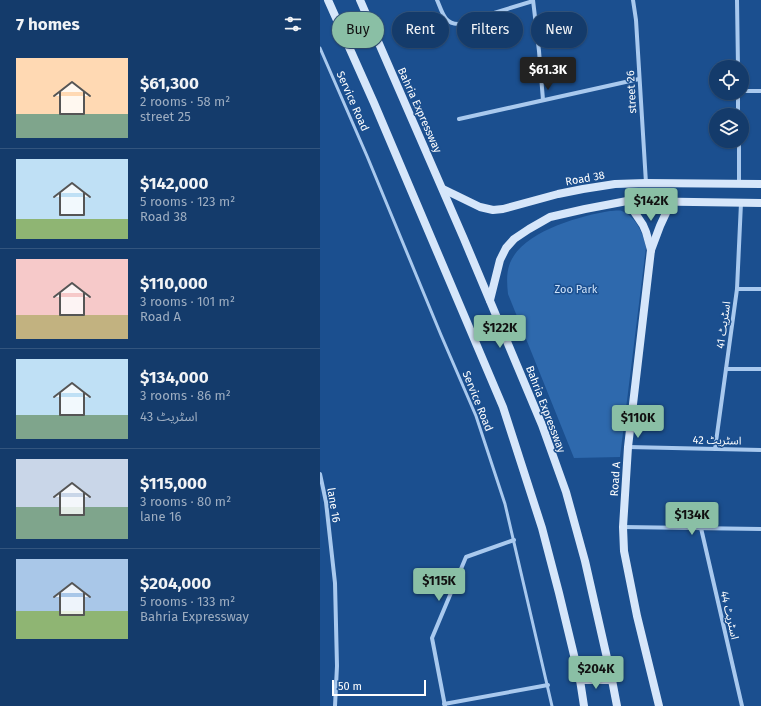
<!DOCTYPE html>
<meta charset="utf-8">
<style>
body{margin:0;font-family:"Fira Sans","Noto Sans Arabic",sans-serif;background:#1d4271;color:#f1f3f6;height:100vh;display:flex;flex-direction:column;font-size:15px;white-space:nowrap}
*{box-sizing:border-box;margin:0}
p{font-size:13px;color:#9dadc1}
.icon{flex:none;width:22px;height:22px;fill:none;stroke:currentColor;stroke-width:2;stroke-linecap:round;stroke-linejoin:round}
.map{position:relative;flex:1;overflow:hidden}
.side{display:flex;flex-direction:column;background:#143b6b;width:320px}
.side>*{flex:none}
.top-card{position:absolute;left:12px;top:12px;width:369px;height:36px;display:flex;gap:8px}
.fabs{position:absolute;left:389px;top:60px;display:grid;gap:8px}
.fabs a{display:grid;place-items:center;width:40px;height:40px;border-radius:50%;background:#143b6b;box-shadow:0 1px 3px #0004,0 0 0 1px #33557e;font-size:20px}
.scale{position:absolute;left:12px;bottom:10px;width:94px;box-sizing:border-box;padding-left:4px;border:2px solid #fff;border-top:0;font-size:11px;line-height:14px;white-space:nowrap;color:#fff;-webkit-text-stroke:3px #1b4f8f;paint-order:stroke}
.price{position:absolute;translate:-50% -34px;padding:0 9px;border-radius:4px;background:#8abfa5;color:#111;font-size:13px;line-height:26px;filter:drop-shadow(0 1px 2px #0008)}
.price::after{content:'';position:absolute;left:50%;top:24px;width:12px;height:9px;margin-left:-6px;background:inherit;clip-path:polygon(0 0,100% 0,50% 100%)}
.price.on{background:#222;color:#fff}
ul{padding:0;list-style:none}
li{display:flex;align-items:center;gap:12px;height:100px;padding:0 16px}
li+li{border-top:1px solid #33557e}
li span{display:grid;place-items:center;flex:none;width:112px;height:80px;border-radius:0px;color:#555}
li>.icon{margin-inline-start:auto}
span .icon{width:48px;height:48px;fill:#fffc;stroke-width:1}
li b{font-size:17px}
h2{display:flex;justify-content:space-between;align-items:center;height:48px;padding:0 16px;font-size:17px}
.chip{padding:0 14px;border-radius:18px;background:#143b6b;box-shadow:0 1px 3px #0004,0 0 0 1px #33557e;font-size:14px;line-height:36px}
.chip.on{background:#8abfa5;color:#111}
main{display:flex;flex:1;min-height:0}
.map>svg:first-child{display:block}
.green{fill:#2e69ad}
.lines{fill:none;stroke-linecap:round;stroke-linejoin:round}
.service{stroke:#a9c9ee;stroke-width:3}
.minor{stroke:#a9c9ee;stroke-width:4}
.secondary{stroke:#d6e6fa;stroke-width:8}
.labels{text-anchor:middle;stroke-width:3;stroke-linejoin:round;paint-order:stroke}
.street-label{font-size:11px;fill:#fff;stroke:#1b4f8f}
.park-label{font-size:11px;fill:#cfe3fa;stroke:#1b4f8f}
</style>
<main>
<section class="side">
<h2>7 homes<svg class="icon" aria-label="filters" viewBox="0 0 24 24"><path d="M4 7h16M4 17h16"/><circle cx="9" cy="7" r="2"/><circle cx="15" cy="17" r="2"/></svg></h2>
<ul>
<li><span style="background:linear-gradient(#ffd9b3 70%,#7fa58c 0)"><svg class="icon" aria-label="home" viewBox="0 0 24 24"><path d="M3 11l9-7 9 7M6 9v11h12V9"/></svg></span><div><b>$61,300</b><p>2 rooms · 58 m²</p><p>street 25</p></div></li>
<li><span style="background:linear-gradient(#bfe0f5 75%,#8fb573 0)"><svg class="icon" aria-label="home" viewBox="0 0 24 24"><path d="M3 11l9-7 9 7M6 9v11h12V9"/></svg></span><div><b>$142,000</b><p>5 rooms · 123 m²</p><p>Road 38</p></div></li>
<li><span style="background:linear-gradient(#f6c9c9 70%,#c2b280 0)"><svg class="icon" aria-label="home" viewBox="0 0 24 24"><path d="M3 11l9-7 9 7M6 9v11h12V9"/></svg></span><div><b>$110,000</b><p>3 rooms · 101 m²</p><p>Road A</p></div></li>
<li><span style="background:linear-gradient(#bfe0f5 70%,#7fa58c 0)"><svg class="icon" aria-label="home" viewBox="0 0 24 24"><path d="M3 11l9-7 9 7M6 9v11h12V9"/></svg></span><div><b>$134,000</b><p>3 rooms · 86 m²</p><p>اسٹریٹ 43</p></div></li>
<li><span style="background:linear-gradient(#c9d6e8 60%,#7fa58c 0)"><svg class="icon" aria-label="home" viewBox="0 0 24 24"><path d="M3 11l9-7 9 7M6 9v11h12V9"/></svg></span><div><b>$115,000</b><p>3 rooms · 80 m²</p><p>lane 16</p></div></li>
<li><span style="background:linear-gradient(#a9c7e8 65%,#8fb573 0)"><svg class="icon" aria-label="home" viewBox="0 0 24 24"><path d="M3 11l9-7 9 7M6 9v11h12V9"/></svg></span><div><b>$204,000</b><p>5 rooms · 133 m²</p><p>Bahria Expressway</p></div></li>
</ul>
</section>
<div class="map">
<svg width="441" height="706" viewBox="0 0 441 706">
<rect width="100%" height="100%" fill="#1b4f8f"/>
<path class="green" d="M290,211c3,0 9,-1 12,0 14,6 21,22 24,36l-26,210 -46,1 -66,-164c-1,-10 -2,-21 2,-31 12,-31 69,-47 100,-52z"/>
<g class="lines">
<polyline class="service" points="0,48 47,156 121,335 156,416 185,504 232,706"/>
<g class="minor">
<path d="M117,0c5,11 7,24 21,24l75,-23"/>
<polyline points="213,0 219,51 223,100"/>
<polyline points="313,0 316,20 326,183"/>
<polyline points="417,0 418,67"/>
<polyline points="422,91 441,91"/>
<polyline points="418,93 418,115"/>
<polyline points="139,119 319,79"/>
<polyline points="419,141 419,184"/>
<polyline points="417,289 441,289"/>
<polyline points="406,369 441,369"/>
<polyline points="308,447 441,450"/>
<polyline points="395,449 417,289 421,203"/>
<polyline points="0,474 6,502 15,583 17,666 15,706"/>
<polyline points="303,527 441,529"/>
<polyline points="381,528 422,706"/>
<polyline points="124,704 228,685"/>
<polyline points="125,706 112,638 146,557 194,540"/>
</g>
<g class="secondary">
<polyline points="8,0 54,103 183,407 222,528 239,593 260,680 264,706"/>
<polyline points="40,0 144,239 222,425 246,492 265,561 292,680 297,706"/>
<polyline points="123,189 160,207 173,210 183,209 238,194 263,189 295,184 326,183 441,184"/>
<polyline points="307,201 323,225 326,232 331,250"/>
<polyline points="170,300 180,260 186,248 194,239 209,229 230,217 265,209 307,201 441,203"/>
<polyline points="260,680 292,680"/>
<polyline points="339,706 317,616 304,551 303,527 308,447 331,250 340,226 351,202"/>
</g>
</g>
<g class="labels">
<g class="street-label">
<text transform="translate(311 92) rotate(-93)" y="4">street 26</text>
<text transform="translate(33 101) rotate(66)" y="4">Service Road</text>
<text transform="translate(100 110) rotate(66)" y="4">Bahria Expressway</text>
<text transform="translate(265 178) rotate(-10)" y="4">Road 38</text>
<text transform="translate(403 325) rotate(-82)" y="4">اسٹریٹ 41</text>
<text transform="translate(158 401) rotate(68)" y="4">Service Road</text>
<text transform="translate(226 409) rotate(69)" y="4">Bahria Expressway</text>
<text transform="translate(397 440) rotate(1)" y="4">اسٹریٹ 42</text>
<text transform="translate(295 479) rotate(-86)" y="4">Road A</text>
<text transform="translate(14 505) rotate(81)" y="4">lane 16</text>
<text transform="translate(410 615) rotate(77)" y="4">اسٹریٹ 44</text>
</g>
<g class="park-label">
<text x="256" y="293">Zoo Park</text>
</g>
</g>
</svg>
<div class="fabs">
<a><svg class="icon" aria-label="locate" viewBox="0 0 24 24"><circle cx="12" cy="12" r="6"/><path d="M12 2v4M12 18v4M2 12h4M18 12h4"/></svg></a>
<a><svg class="icon" aria-label="layers" viewBox="0 0 24 24"><path d="M12 4l9 5-9 5-9-5zM3 14l9 5 9-5"/></svg></a>
</div>
<div class="scale">50 m</div>
<b class="price on" style="left:228px;top:91px">$61.3K</b>
<b class="price" style="left:331px;top:222px">$142K</b>
<b class="price" style="left:180px;top:349px">$122K</b>
<b class="price" style="left:318px;top:439px">$110K</b>
<b class="price" style="left:372px;top:536px">$134K</b>
<b class="price" style="left:119px;top:602px">$115K</b>
<b class="price" style="left:276px;top:690px">$204K</b>
<div class="top-card">
<a class="chip on">Buy</a>
<a class="chip">Rent</a>
<a class="chip">Filters</a>
<a class="chip">New</a>
</div>
</div>
</main>
